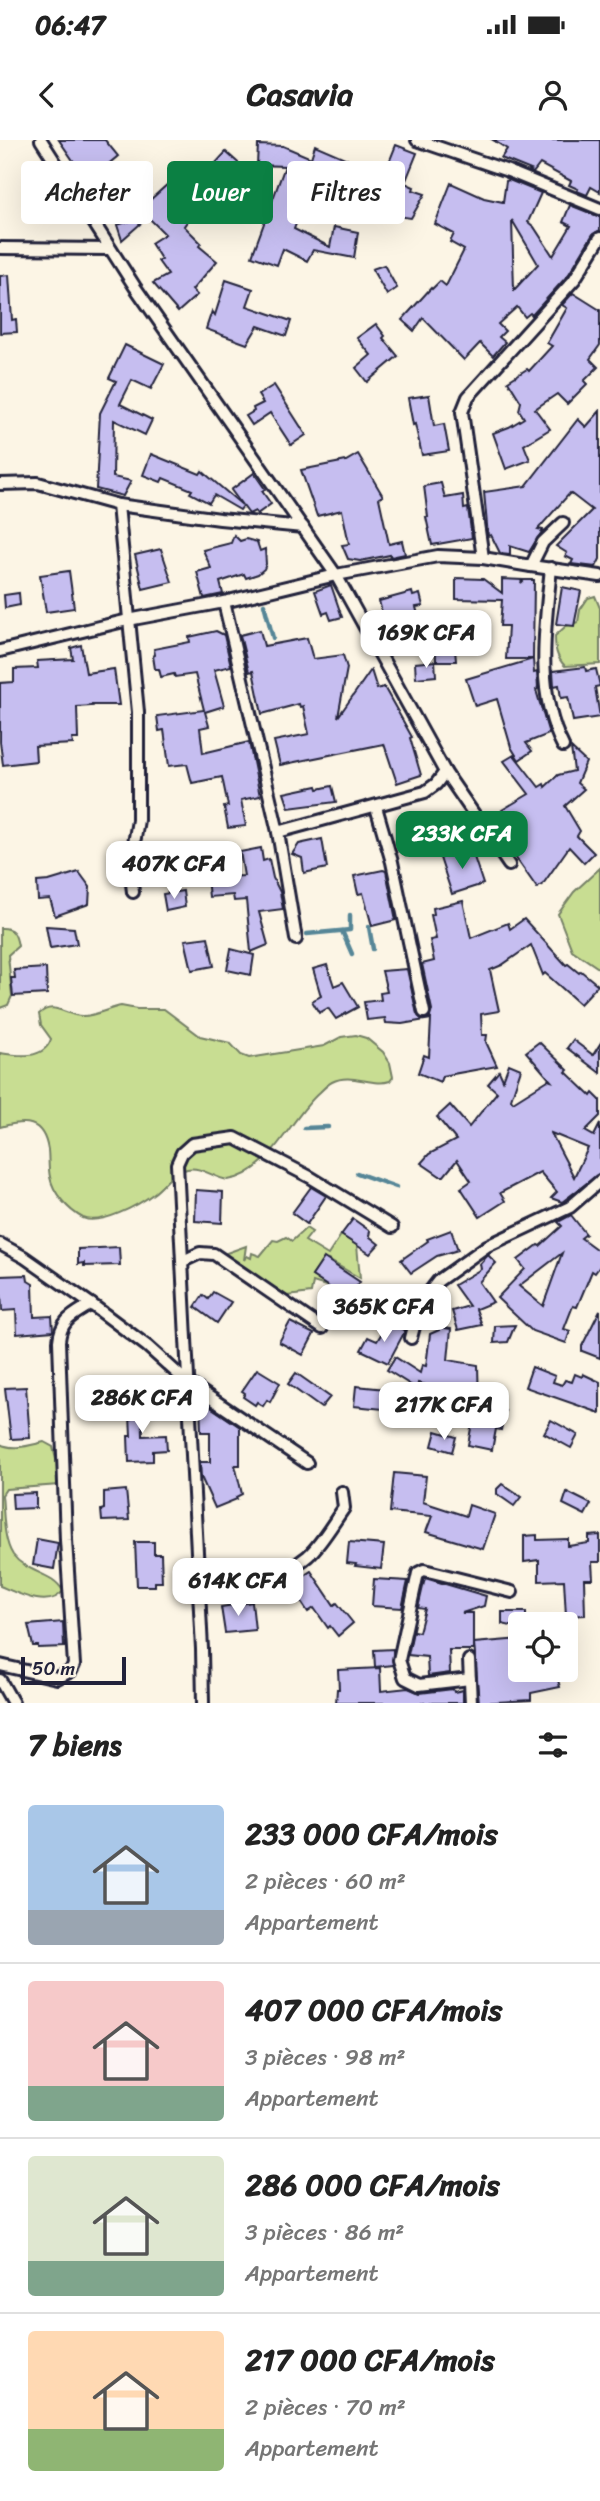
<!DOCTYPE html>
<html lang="fr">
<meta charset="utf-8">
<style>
body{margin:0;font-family:Sriracha,sans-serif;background:#f2f2f2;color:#222;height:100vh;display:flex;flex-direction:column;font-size:26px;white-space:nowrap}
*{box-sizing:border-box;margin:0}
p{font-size:23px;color:#767676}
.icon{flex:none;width:38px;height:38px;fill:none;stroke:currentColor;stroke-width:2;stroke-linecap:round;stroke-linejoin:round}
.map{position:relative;height:1563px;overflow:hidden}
.details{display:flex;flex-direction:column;background:#fff;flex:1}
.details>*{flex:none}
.top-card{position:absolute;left:21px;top:21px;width:558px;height:63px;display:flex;gap:14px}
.fabs{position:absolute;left:508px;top:1472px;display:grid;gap:14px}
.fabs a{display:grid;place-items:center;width:70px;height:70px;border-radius:7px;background:#fff;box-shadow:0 7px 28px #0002;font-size:35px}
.scale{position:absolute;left:21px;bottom:18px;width:105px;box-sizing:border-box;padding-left:7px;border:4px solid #22223b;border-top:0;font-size:19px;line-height:24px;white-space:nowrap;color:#22223b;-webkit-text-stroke:5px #fcf5e5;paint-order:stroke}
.price{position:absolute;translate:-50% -60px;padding:0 16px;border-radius:14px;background:#fff;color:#222;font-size:23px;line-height:46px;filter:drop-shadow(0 2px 4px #0008)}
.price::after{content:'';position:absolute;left:50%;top:42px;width:21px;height:16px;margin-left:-10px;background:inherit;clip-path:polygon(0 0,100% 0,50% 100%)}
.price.current{background:#0b8043;color:#fff}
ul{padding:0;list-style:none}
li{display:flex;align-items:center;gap:21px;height:175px;padding:0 28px}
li+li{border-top:2px solid #e0e0e0}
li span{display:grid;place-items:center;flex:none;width:196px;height:140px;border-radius:7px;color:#555}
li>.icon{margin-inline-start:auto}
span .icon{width:84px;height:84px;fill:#fffc;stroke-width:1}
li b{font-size:30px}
h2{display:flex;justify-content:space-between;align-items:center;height:84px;padding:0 28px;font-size:30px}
.chip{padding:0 24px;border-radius:7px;background:#fff;box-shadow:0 7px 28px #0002;font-size:24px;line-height:63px}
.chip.current{background:#0b8043;color:#fff}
.status{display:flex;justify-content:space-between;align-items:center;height:49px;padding:0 35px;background:#fff;direction:ltr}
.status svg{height:19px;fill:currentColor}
header{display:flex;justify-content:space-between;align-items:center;height:91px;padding:0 28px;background:#fff;font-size:32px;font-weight:800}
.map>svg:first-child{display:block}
.green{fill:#c8dd92;stroke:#758066;stroke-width:2}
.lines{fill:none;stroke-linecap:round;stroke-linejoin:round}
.stream{stroke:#568697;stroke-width:4.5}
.building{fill:#c6bef0;stroke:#22223b;stroke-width:2;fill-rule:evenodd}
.street-casing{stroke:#22223b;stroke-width:16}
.street{stroke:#fcf5e5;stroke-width:10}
</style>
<div class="status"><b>06:47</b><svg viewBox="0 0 49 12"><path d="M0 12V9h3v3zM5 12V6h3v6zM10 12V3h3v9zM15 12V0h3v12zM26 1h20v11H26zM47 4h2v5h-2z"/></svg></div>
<header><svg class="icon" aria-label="back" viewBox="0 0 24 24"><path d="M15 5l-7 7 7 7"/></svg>Casavia<svg class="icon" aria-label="person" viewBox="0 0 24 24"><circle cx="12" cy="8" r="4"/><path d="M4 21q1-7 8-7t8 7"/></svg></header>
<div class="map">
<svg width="600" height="1563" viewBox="0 0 600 1563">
<rect width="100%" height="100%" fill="#fcf5e5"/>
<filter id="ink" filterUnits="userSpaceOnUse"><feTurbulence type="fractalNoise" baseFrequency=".0143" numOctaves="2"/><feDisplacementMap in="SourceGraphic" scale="14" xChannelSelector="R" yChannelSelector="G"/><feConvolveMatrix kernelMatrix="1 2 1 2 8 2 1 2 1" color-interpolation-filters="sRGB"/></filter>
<g filter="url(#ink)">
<g class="green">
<path d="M595,456l5,12v56l-35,2c-9,-9 -10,-18 -10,-30l11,-10 12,-4 2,-12 8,-12z"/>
<polygon points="600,728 600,829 572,810 558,774 574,752"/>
<path d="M0,788c13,-1 16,6 18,18l-10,9 4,41 -4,9 -8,3z"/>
<path d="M121,866l16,3h27l36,27 30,7 11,12 8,3 75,-12 17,-9 15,-2 10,3 17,14 7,11 3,14 -3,4c-18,6 -39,-9 -58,1 -4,2 -9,7 -12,10 -31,27 -50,82 -92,88 -15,-2 -26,-14 -41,-11 -19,5 -20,15 -34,25 -14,11 -53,32 -70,24 -15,-8 -30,-25 -33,-41 -2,-9 -1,-18 -2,-27 -5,-31 -23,-30 -48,-23v-74c18,3 44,7 51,-14l-10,-14 -2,-11c15,-14 26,2 43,2 10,1 28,-8 39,-10z"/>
<polygon points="306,1088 312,1092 305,1101 328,1115 341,1095 357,1105 360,1138 328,1120 325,1126 317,1129 312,1136 329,1147 313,1142 311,1153 287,1156 218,1116 246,1106 244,1120 247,1116 251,1118 252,1113 260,1116 273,1100 278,1101 286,1097 292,1101"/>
<path d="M44,1302l9,5 7,29 -1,9 -53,4 -4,6c2,18 1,45 11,60 13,18 40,17 50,36 -14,19 -46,2 -63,-5v-142c14,7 30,1 44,-2z"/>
</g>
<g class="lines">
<g class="stream">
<polyline points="264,464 273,498"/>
<polyline points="369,787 373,809"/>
<polyline points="342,791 352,814"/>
<polyline points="307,794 350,790 350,775"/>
<polyline points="304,988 328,987"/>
<polyline points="357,1033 396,1047"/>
</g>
</g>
<g class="building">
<polygon points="59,0 105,0 118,16 87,42 72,24 74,22"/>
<polygon points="493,0 600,0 600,52 591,47 587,55 577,51 578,49 569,45 571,41 540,24 533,33 529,31 531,30 501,18 507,9"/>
<polygon points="258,5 283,6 311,18 315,5 384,35 396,5 417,13 405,43 414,47 413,50 425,54 411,78 361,71 361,55 315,36 294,89 330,107 334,87 358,92 354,118 313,110 307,121 283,109 277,125 252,116 285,26 257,25"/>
<polygon points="226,12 244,28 225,51 243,63 233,77 197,53 213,26"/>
<path d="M509,40l32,13 -13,29 6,5 19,29 18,-30 -8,-4 7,-17 30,12v13l-7,4 -24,40 -37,41 -2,-2 -5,4 -8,-10 -19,17 7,7 -6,6 6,5 -12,14 -13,-13 -16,17 -41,-42 -9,13 -12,-11 29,-32 1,1 8,-8 6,5 18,-36 -14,-8 4,-8 -19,-10 16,-41 33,15 19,4 3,-21zM512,80l26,44 -24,26z"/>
<polygon points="169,43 180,55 174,68 184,58 195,70 184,86 201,103 199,106 217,121 192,150 197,155 178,172 153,143 168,135 158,121 161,119 151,103 165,94 148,77 122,100 117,85 147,76 140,69"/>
<polygon points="384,125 397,148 387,155 372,129"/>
<polygon points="9,135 12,180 16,179 17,192 0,193 0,136"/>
<polygon points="226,140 253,149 247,166 291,181 286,196 258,186 247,204 206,189 212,171 215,175"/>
<polygon points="573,153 600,170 600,205 590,219 598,227 584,241 587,244 567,264 557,254 535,269 550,289 524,305 530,320 506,329 493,293 509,287 524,278 519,270 521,262 508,241 527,229 529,231 552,206 547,203 567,168 562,165"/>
<polygon points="376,184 385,196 383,198 398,216 367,242 356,228 371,215 357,198"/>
<polygon points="125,205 164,224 151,249 132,240 120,264 152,280 145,295 114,280 113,337 131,341 123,356 96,349 100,273 116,241 109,238"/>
<polygon points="274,245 306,295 291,305 270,273 252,285 246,276 254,271 253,268 263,263 258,255"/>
<polygon points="429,255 434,286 444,284 449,311 422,315 415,284 413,285 408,258"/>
<polygon points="600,271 600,419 596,427 571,424 573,420 565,416 567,413 556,406 592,370 570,353 538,389 543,390 529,412 510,406 510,414 500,413 491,395 488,396 484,352 526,346 578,279 586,287"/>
<polygon points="151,314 200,334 202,331 242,365 231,350 254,333 265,349 262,351 271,364 257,374 255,371 249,374 243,366 240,370 214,355 209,363 190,353 192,350 163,338 161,342 143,335"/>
<polygon points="358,314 383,356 379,358 389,404 402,401 405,414 391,417 390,415 360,421 348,419 342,405 349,404 342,370 317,376 301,330 346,321"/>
<polygon points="441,343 445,358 463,355 464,369 468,368 472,398 432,405 426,377 428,377 424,346"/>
<polygon points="234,395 240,401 246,399 257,402 260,411 265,409 266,424 264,429 258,434 246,438 244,434 220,442 223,454 204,458 197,432 211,428 203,410 231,403"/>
<polygon points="161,409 172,442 143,449 135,415"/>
<polygon points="69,431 74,468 46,472 40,435"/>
<polygon points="456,438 483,439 502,453 502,439 522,440 521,443 524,440 534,440 533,519 506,519 508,486 500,486 502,460 456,459"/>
<polygon points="331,445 342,477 331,480 328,472 323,474 315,451"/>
<polygon points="562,447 581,451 574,486 556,484"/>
<polygon points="412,452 413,456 420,454 423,466 416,467 420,483 387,491 379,461"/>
<polygon points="19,453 20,465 5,468 4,455"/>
<polygon points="453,486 456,521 436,521 435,491"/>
<polygon points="260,490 264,506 307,498 313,519 343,515 347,528 338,577 371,530 377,549 384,547 412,597 410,598 421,635 397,643 384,604 280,625 274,601 309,594 303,566 300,567 299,564 262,574 253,531 249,532 240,495"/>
<polygon points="216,491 224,495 231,526 214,530 224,566 205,572 209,586 200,588 203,613 249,602 260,656 241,660 246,686 228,688 224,667 228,666 222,637 192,643 187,624 169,626 164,590 159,591 157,576 204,570 195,534 175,537 174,534 161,537 159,529 155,529 153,516 155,515 154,509 190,502 189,497"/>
<polygon points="81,505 86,533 114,529 119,565 91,565 92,566 77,567 78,599 72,599 73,604 35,606 36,621 3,625 0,602 0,543 14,542 14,529 38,528 37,521 73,519 71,508"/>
<polygon points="533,519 534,533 537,532 538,549 536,550 549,594 526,603 532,611 519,620 511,607 497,559 475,566 466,539"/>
<polygon points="435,521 436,536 416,538 415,523"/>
<polygon points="585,527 586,531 596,529 600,546 595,547 600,577 573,581 568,557 561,558 559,545 554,546 553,531"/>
<polygon points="571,608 586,622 577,643 584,649 565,666 580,691 577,696 594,713 584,723 569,707 543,744 537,748 504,701 514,695 509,685 511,684 502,670 529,654 504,621 514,615 539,647 544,644 545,647 558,635 574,631"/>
<polygon points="317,646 318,649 332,646 336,662 289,668 284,653"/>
<polygon points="423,678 430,709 406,715 400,693 404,692 402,683"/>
<polygon points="322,699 327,728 304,733 302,718 292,714 299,704"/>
<polygon points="261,708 263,721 269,719 273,738 280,752 283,769 259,772 268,805 251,812 246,760 234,761 233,755 209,757 207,738 244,736 240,712"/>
<polygon points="471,708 483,744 452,754 440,718"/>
<polygon points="176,719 179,731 160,737 158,724"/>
<polygon points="383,730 386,731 396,780 372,786 363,753 358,754 354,736"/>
<polygon points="79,732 90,747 89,764 55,776 50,759 38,760 37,742 49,741"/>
<polygon points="183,751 185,767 166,771 163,754"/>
<polygon points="463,761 471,798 508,783 510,789 524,779 566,825 568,824 579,833 581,831 598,845 580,864 545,833 543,835 531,805 502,825 490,830 499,871 481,874 482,895 487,895 486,902 497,926 442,936 440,942 418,933 424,915 429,917 431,879 402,884 386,883 385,878 367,880 364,862 381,860 380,853 387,852 382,831 407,829 417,874 422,880 430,877 432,870 422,824 434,821 430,800 436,799 431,775 434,774 433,768"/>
<polygon points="46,786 74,788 77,804 50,808"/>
<polygon points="208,797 214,826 192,830 185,800"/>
<polygon points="231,809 254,815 251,835 227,830"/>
<polygon points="327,825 334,846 343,842 358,867 336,879 328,868 319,873 312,861 321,856 313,829"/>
<polygon points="46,828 47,854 13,856 11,838 15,838 14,830"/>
<polygon points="573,900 593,915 600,904 600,933 567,908"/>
<path d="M539,902l29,28 -2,2 25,24 2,-3 7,7v16l-15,15 9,5 6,-12v49l-38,29 -11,-4 6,-6 -17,-20 -40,21 5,8 -25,16 -19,-29 10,-7 -14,-21 -13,16h-4l-19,-13 8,-9 27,-14 -19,-23 13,-12 19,22 28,-35 -9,-8 11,-13 4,9 6,-16 12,5 -10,30 2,3 35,-22 3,1 -25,-29zM551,993l37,15 -14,29z"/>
<polygon points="311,1047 326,1056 307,1084 292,1073"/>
<polygon points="196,1050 223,1052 222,1083 195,1081"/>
<path d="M571,1075l15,19 -5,4 19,14v14l-5,7 -3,-2 -15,36 -4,-1 -9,23 6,2 -4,12 -34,-12 -35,-33 28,-29 -7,-9 20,-15 2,1 22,-20 -4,-4zM562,1113l-19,53 -24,-20z"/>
<polygon points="353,1079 370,1091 369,1096 379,1104 370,1114 341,1095"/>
<polygon points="451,1090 458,1110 437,1116 411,1133 401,1120 428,1101 427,1099"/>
<polygon points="119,1107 120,1125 84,1126 84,1123 78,1124 78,1109"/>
<polygon points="488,1115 496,1123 479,1142 493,1162 476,1169 482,1185 458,1190 452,1171 469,1166 454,1145 481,1129 480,1124"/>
<polygon points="324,1118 360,1142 347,1159 312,1136"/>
<polygon points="27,1135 28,1141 33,1144 34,1177 52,1176 53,1191 17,1194 16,1170 2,1171 0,1136"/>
<polygon points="213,1152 231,1162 217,1183 195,1167 203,1155 208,1159"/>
<polygon points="600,1170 600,1218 582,1211 582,1206"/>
<polygon points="290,1182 314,1194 303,1215 279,1202"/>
<polygon points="393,1184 405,1191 388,1223 361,1210 368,1197 377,1201 383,1191"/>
<polygon points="515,1185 508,1202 494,1203 495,1186"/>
<polygon points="439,1187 451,1189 448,1220 478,1225 479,1265 505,1271 501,1290 496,1289 492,1310 468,1305 473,1277 442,1273 446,1250 418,1243 417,1249 387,1230 395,1217 420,1233 422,1225 426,1226 430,1194 439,1190"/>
<polygon points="532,1227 555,1236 553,1242 562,1245 565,1240 572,1242 575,1234 582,1237 583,1234 600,1242 600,1273 525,1247"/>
<polygon points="257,1229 280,1243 270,1262 267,1260 263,1266 257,1262 255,1265 243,1257 245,1253 242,1251"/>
<polygon points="296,1233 330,1257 321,1268 288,1244"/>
<polygon points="356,1246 416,1252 412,1268 384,1264 383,1269 354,1266"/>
<polygon points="26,1247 30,1298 11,1299 5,1248"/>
<polygon points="129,1254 142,1254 143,1296 166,1295 167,1310 153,1311 153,1321 129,1322 128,1296 131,1296"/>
<polygon points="200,1260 240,1287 240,1325 235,1325 242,1354 236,1357 237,1359 215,1368 201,1337 200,1322 210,1322 210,1292 201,1292"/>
<polygon points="551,1280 578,1295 571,1308 544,1293"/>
<polygon points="436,1291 456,1297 452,1312 432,1306"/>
<polygon points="394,1333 426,1336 423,1362 466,1376 469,1365 495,1374 483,1409 426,1392 432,1376 390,1372"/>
<polygon points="502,1344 521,1357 514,1366 497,1354 497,1349"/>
<polygon points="126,1350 129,1380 102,1381 101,1370 104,1369 104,1352"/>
<polygon points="567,1352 591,1364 585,1375 563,1364"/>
<polygon points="36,1353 36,1368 13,1369 12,1354"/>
<polygon points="537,1395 537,1400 568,1399 568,1406 589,1403 589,1396 600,1395 600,1422 592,1422 593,1439 584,1439 585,1475 566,1476 564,1440 539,1441 539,1420 524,1422 524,1396"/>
<polygon points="37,1399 58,1403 54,1429 33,1425"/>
<polygon points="135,1402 154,1402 154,1414 161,1414 162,1442 155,1442 155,1446 137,1446"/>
<polygon points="349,1402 384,1405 381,1429 355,1426 356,1424 347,1423"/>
<polygon points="311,1431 334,1465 337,1463 353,1483 338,1496 330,1486 328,1488 314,1468 308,1472 290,1445"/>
<polygon points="425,1438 486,1456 484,1466 462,1473 473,1473 473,1510 449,1510 450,1533 428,1536 427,1517 408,1515 413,1491 419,1492 425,1469 418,1468"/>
<polygon points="374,1439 408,1441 402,1468 372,1466"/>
<polygon points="252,1462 255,1490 225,1493 221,1467"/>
<polygon points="502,1472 526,1472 526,1484 520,1484 520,1488 502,1484"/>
<polygon points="63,1482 64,1507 38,1508 38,1506 33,1506 28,1485"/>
<polygon points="520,1499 520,1530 555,1530 560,1547 531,1553 531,1560 479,1563 474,1503"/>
<polygon points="393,1509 393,1525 375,1527 374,1510"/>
<polygon points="380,1528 381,1551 408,1548 420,1553 453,1549 454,1552 463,1550 463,1563 336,1563 337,1549 339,1549 338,1530"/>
</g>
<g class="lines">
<g class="street-casing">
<g id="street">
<polyline points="41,0 135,147 336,435 445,632 509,725"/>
<polyline points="417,0 508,31 600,69"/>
<polyline points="0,108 110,109"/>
<polyline points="0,344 38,343 118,365"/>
<polyline points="563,383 543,402 531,426 483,418 462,272 468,257 574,140 600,98"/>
<polyline points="531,426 600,436"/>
<path d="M551,428c-6,59 -16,124 12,178"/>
<polyline points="224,462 278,692 296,799"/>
<polyline points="0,511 128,480 224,462 336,435 438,416 483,418"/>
<polyline points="376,667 392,722 424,872"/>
<polyline points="278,692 425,652 436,644 445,632"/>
<polyline points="133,752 130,727 138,680 138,572 118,365 220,379 303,387"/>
<polyline points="0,1104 24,1117 91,1164 147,1206 187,1242 307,1323"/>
<polyline points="183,1121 200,1113 214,1114 322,1188"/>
<polyline points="411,1198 420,1164 438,1141 487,1106 570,1067 600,1041"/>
<path d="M199,1447c35,-4 80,-6 109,-31 14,-13 25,-33 36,-48l-2,-16"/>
<polyline points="469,1520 471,1563"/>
<path d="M0,1525l57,13 14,-7 3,-6 -8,-125 -7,-199c2,-22 15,-26 32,-37"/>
<polyline points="470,1539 419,1545 405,1538 399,1520 418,1433 424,1430 512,1452"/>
<polyline points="0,1540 13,1563"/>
<polyline points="203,1563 202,1509 177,1024 182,1013 192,1004 235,998 310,1037 392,1087"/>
</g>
</g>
<use href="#street" class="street"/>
</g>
</g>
</svg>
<div class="fabs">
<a><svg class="icon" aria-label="locate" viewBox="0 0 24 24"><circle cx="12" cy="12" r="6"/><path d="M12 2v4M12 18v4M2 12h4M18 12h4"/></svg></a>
</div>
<div class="scale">50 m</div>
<b class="price" style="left:426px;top:530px">169K CFA</b>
<b class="price current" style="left:462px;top:731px">233K CFA</b>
<b class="price" style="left:174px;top:761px">407K CFA</b>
<b class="price" style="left:384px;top:1204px">365K CFA</b>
<b class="price" style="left:142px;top:1295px">286K CFA</b>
<b class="price" style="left:444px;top:1302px">217K CFA</b>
<b class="price" style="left:238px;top:1478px">614K CFA</b>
<div class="top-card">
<a class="chip">Acheter</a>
<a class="chip current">Louer</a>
<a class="chip">Filtres</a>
</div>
</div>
<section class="details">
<h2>7 biens<svg class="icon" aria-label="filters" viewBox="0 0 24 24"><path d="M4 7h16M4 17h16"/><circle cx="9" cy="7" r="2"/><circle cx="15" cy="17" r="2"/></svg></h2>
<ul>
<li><span style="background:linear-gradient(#a9c7e8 75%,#9aa5b1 0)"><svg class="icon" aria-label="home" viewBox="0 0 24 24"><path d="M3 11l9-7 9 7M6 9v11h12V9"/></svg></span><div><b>233 000 CFA/mois</b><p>2 pièces · 60 m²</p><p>Appartement</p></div></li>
<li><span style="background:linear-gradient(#f6c9c9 75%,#7fa58c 0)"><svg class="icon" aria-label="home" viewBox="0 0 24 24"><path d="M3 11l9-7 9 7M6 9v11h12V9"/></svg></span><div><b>407 000 CFA/mois</b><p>3 pièces · 98 m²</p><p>Appartement</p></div></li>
<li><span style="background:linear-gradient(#dfe7d0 75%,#7fa58c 0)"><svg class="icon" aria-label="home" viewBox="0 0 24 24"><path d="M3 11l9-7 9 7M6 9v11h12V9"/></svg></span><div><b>286 000 CFA/mois</b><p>3 pièces · 86 m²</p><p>Appartement</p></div></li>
<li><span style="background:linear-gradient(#ffd9b3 70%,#8fb573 0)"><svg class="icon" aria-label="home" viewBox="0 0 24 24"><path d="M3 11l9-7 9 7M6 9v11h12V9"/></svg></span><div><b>217 000 CFA/mois</b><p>2 pièces · 70 m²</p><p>Appartement</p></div></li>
</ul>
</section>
